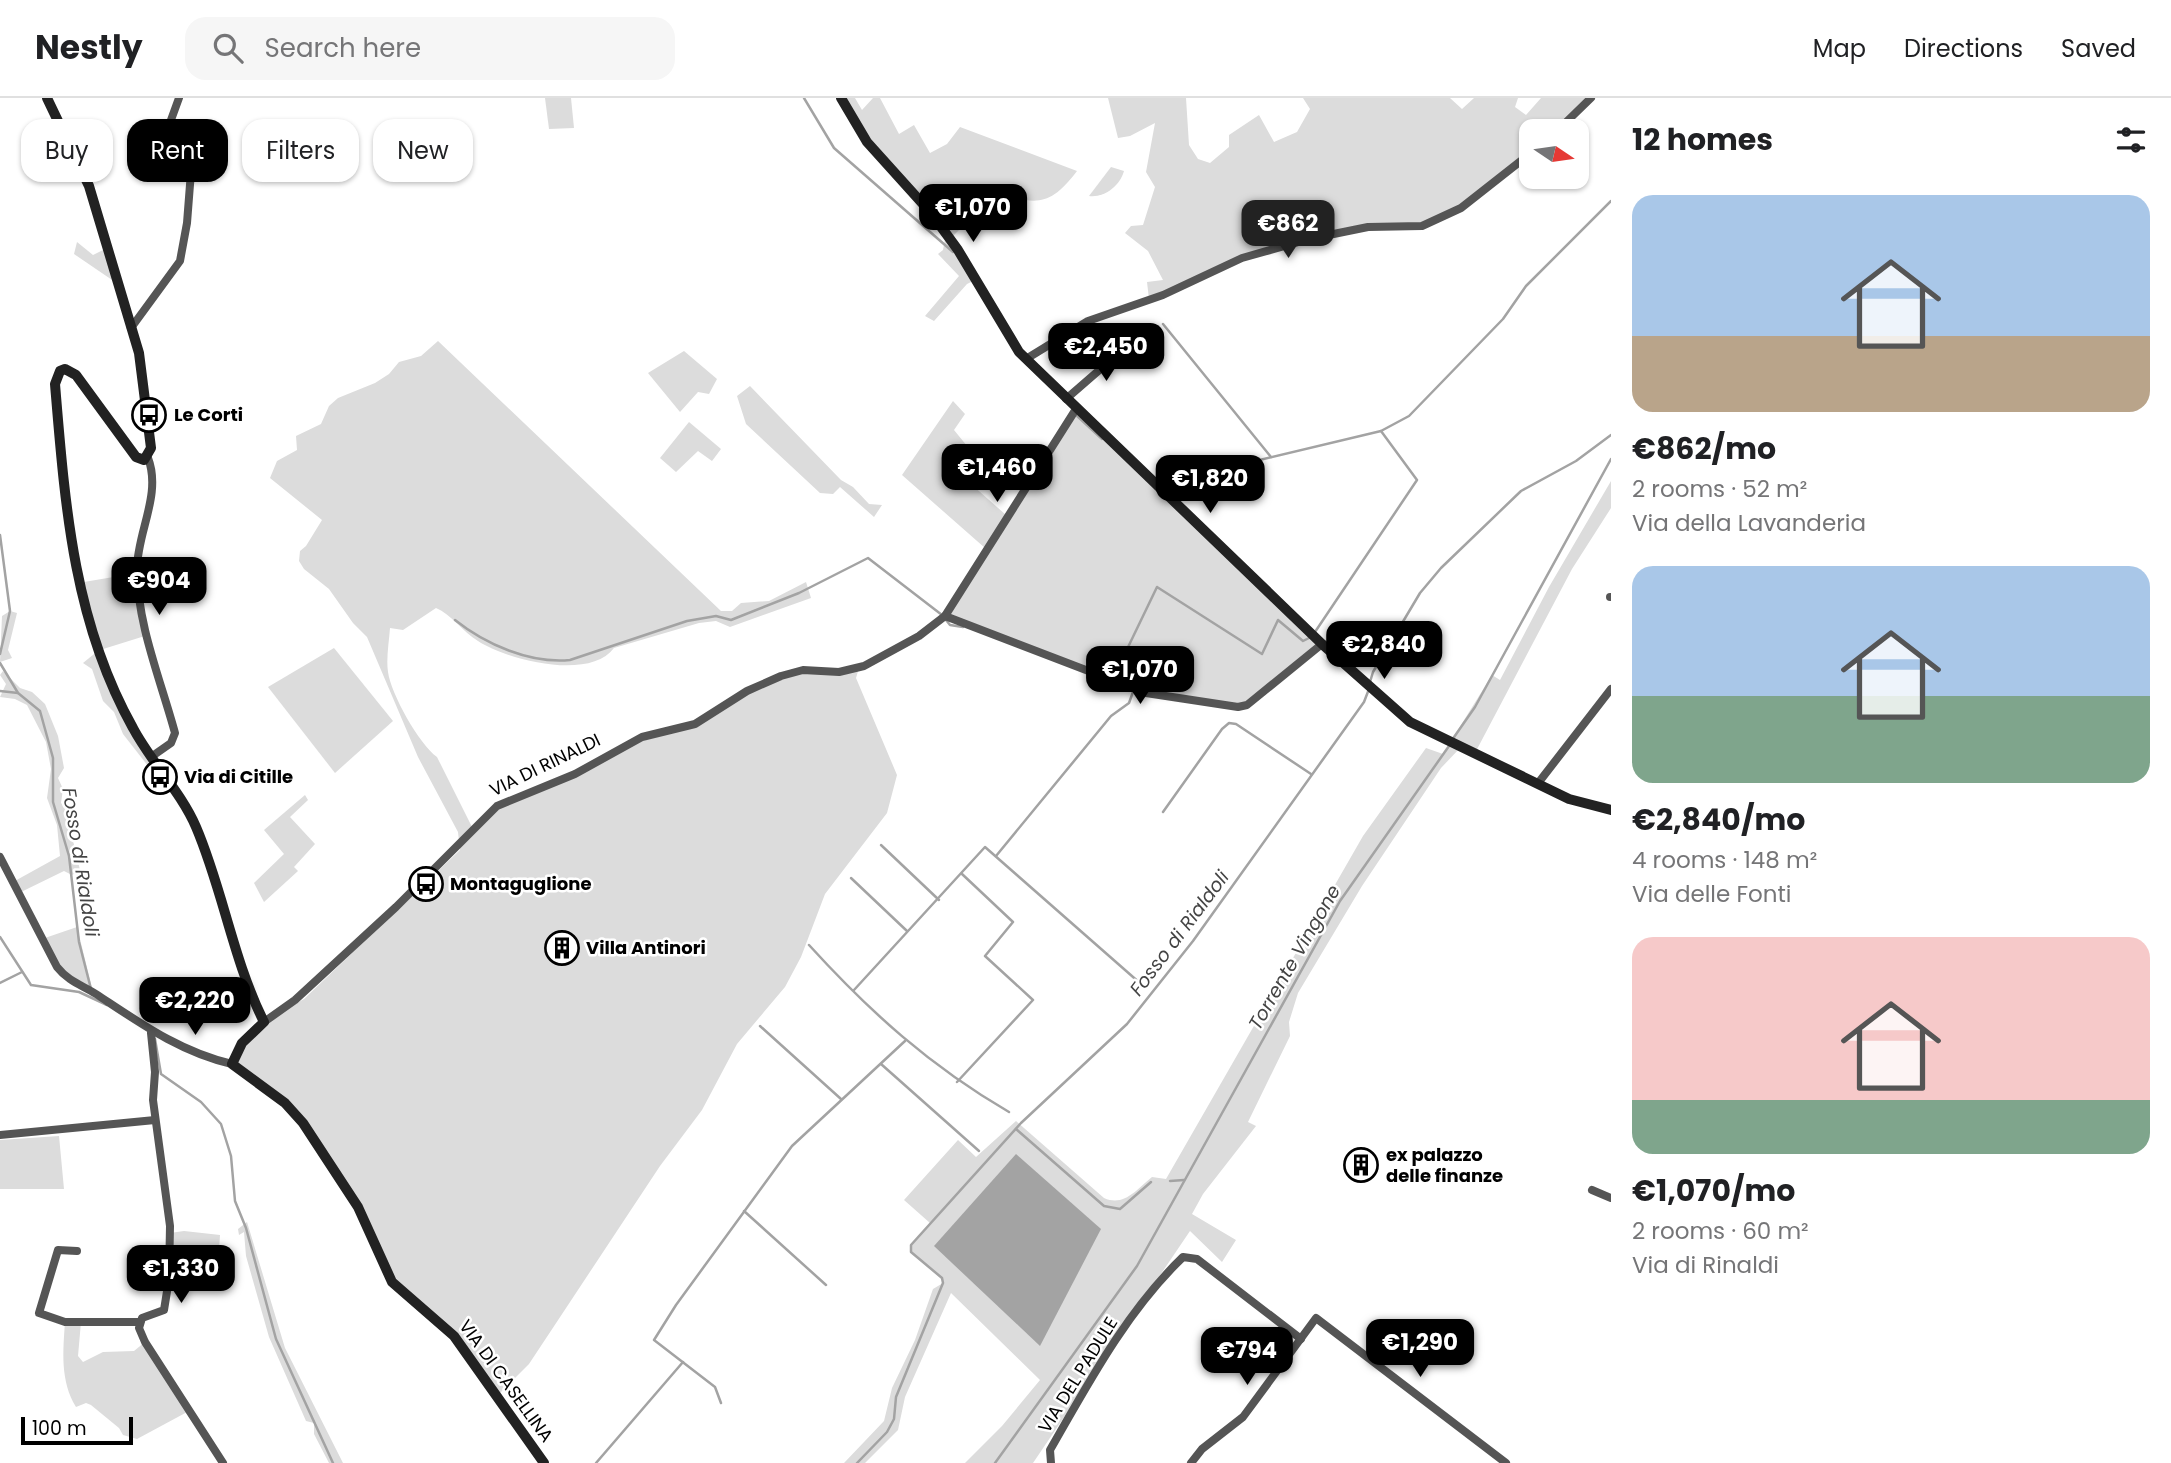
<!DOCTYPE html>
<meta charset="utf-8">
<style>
body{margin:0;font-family:Poppins,sans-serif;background:#f6f6f6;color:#202124;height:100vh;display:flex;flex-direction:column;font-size:26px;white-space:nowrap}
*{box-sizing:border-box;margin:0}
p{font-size:23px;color:#757577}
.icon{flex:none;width:38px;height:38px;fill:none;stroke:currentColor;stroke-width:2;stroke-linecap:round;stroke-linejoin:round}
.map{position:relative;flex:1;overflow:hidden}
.panel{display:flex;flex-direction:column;background:#fff;width:560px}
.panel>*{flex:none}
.hud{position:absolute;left:21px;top:21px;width:665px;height:63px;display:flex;gap:14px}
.needle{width:46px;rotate:103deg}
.controls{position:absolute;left:1519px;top:21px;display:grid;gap:14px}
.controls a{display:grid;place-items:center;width:70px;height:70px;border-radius:14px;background:#fff;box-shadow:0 2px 5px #0004;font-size:35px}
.scale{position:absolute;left:21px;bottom:18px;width:112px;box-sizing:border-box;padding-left:7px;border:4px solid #000;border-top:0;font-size:19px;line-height:24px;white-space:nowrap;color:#000;-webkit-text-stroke:5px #fff;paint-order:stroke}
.price{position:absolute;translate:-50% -60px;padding:0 16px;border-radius:14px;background:#000;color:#fff;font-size:23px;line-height:46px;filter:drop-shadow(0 2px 4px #0008)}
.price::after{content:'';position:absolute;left:50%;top:42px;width:21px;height:16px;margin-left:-10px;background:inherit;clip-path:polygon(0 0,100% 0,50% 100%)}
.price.selected{background:#222;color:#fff}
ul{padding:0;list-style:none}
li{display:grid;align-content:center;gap:14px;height:371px;padding:0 21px}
li span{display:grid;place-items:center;height:217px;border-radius:21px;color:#555}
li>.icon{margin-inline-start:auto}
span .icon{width:126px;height:126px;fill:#fffc;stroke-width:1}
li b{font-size:30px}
h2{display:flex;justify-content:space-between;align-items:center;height:84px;padding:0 21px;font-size:30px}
.pill{padding:0 24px;border-radius:21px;background:#fff;box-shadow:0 2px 5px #0004;font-size:24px;line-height:63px}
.pill.selected{background:#000;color:#fff}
header{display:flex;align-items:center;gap:42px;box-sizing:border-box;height:98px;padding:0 35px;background:#fff;border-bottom:2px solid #e0e0e0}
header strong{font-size:33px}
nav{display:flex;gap:38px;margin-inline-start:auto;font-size:24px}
.search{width:490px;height:63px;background:#f6f6f6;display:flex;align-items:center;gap:18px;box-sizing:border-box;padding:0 24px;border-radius:21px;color:#757577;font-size:26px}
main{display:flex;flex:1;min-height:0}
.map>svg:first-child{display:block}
.green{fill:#dcdcdc}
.water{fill:#a3a3a3}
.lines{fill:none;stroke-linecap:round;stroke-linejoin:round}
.stream{stroke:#a3a3a3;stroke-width:2.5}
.street{stroke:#555;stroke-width:8}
.secondary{stroke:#222;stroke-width:10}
.labels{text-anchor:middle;stroke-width:5;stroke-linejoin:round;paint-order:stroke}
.poi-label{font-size:18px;font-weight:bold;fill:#000;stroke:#fff;text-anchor:start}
.street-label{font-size:18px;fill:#000;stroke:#fff}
.water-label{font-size:19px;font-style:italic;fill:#444;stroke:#fff}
</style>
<header>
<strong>Nestly</strong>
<div class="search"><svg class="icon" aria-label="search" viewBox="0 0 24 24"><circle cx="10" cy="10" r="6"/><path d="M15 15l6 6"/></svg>Search here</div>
<nav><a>Map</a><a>Directions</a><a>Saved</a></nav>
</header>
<main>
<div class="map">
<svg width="1611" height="1365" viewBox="0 0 1611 1365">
<rect width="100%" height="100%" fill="#fff"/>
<g class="green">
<polygon points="545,0 571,0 574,30 549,31"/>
<path d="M841,0h14l7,12 11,-12h7l19,36 15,-9 16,28 17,-9 13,-17 117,44c-30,40 -46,33 -88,17l-1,13 -38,38 27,40 -10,5 -33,37 -9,-5 34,-40 -21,-22 5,-4 3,-16 -54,-61z"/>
<polygon points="1108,0 1186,0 1189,47 1198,61 1210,65 1229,49 1229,37 1259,17 1274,44 1297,34 1310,11 1303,0 1450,0 1462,11 1474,0 1518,0 1515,9 1526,17 1541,0 1591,0 1557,33 1531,33 1531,55 1461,110 1422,128 1368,129 1242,160 1149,201 1147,184 1163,182 1148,153 1125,135 1131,128 1143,127 1155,89 1146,74 1155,25 1130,38 1118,40"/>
<path d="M1111,69l13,4c-4,15 -20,27 -35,25z"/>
<polygon points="77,144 93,157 107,150 118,186 74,156"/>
<path d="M438,243l283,270h11l9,-8 28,-2 37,-19 5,16 -81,29 -14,-6 -17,2 -85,25c-24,33 -107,12 -136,-7 -15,-9 -27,-27 -42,-33l-33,22 -13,-2c-1,14 -4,31 -2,44 3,22 31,72 49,85l36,72 24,-23 78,-32 67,-37 39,-9 100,-52 78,-8 -3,10 41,97 -10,38 -62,81 -24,63 -16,30 -48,57 -35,66 -42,56 -131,198 -32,32 -28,-40 -67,-64 -33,-65 -66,-104 -71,-59 32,-42 40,-23 156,-149 -2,-18 -40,-75 -51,-120 -14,-14 -24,-34 -25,-20 -5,-8 1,-10 6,-5 16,-26 -52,-42 7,-17 20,-11 -1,-14 25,-12 8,-18 9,-8 37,-15 14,-9 10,-12 22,-6z"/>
<polygon points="684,253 717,281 709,296 698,294 680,314 648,275"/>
<polygon points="750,288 841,382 853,389 869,406 882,407 874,419 840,389 833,396 820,395 746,326 737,298"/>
<polygon points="953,303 965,316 954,332 976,359 962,378 1006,417 1076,311 1322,546 1247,607 1146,595 945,518 985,450 902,377"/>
<polygon points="689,324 721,351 712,363 698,353 676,374 660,360"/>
<path d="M1611,383v27l-39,61 -97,184 -14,-6 -20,21 -79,118 -64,107 -9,29 1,14 -42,86 8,4 -53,68 -11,20 44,26 -14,22 -32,-31 -157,232h-68l37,-37 38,-46 -89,-87 -46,104 -7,33 -33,33h-21l40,-42 8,-33 23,-48 18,-51 10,-6 -1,-5 -31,-26v-7l19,-22 -26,-23 54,-60 18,17 40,-36 88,77c20,9 32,-8 48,-21l14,2 197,-343 63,-88 17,6 49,-79 8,5 49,-93z"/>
<polygon points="137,475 148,537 100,552 151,659 148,668 123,636 114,614 103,603 92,571 83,565 99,552 78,485"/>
<polygon points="10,513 17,515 8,552 12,560 0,564 2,518"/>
<polygon points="334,550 393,623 335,675 268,589"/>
<polygon points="3,573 20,590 32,594 45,606 58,638 64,670 58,680 63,691 61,705 65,709 80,772 72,777 64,773 19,795 13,784 60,758 57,727 47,700 51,671 46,644 27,607 15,601 0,599 6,586 0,577"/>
<polygon points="305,697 308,702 290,719 315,746 294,769 298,773 264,804 254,785 284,756 264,732"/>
<polygon points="77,829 93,894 65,879 42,841"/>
<polygon points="59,1038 64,1091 0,1091 0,1042"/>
<polygon points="247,1124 285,1250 343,1365 329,1365 314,1336 314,1325 306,1323 269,1239 246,1158 244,1134 239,1137 238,1131"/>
<polygon points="184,1133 220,1137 219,1152 170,1161 170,1135"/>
<path d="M65,1224h16l-3,34 5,6 20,-10 31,-1 11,-9 44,69 -52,28 -14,-4 -4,-7 -28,-23 -5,-2 -10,4c-16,-26 -13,-56 -11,-85z"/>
</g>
<polygon class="water" points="1016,1056 1101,1131 1040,1248 934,1148"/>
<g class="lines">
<g class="stream">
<polyline points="804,0 834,50 953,154"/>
<polyline points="1163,226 1271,359"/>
<polyline points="1076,317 1102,341"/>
<polyline points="1247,365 1381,333 1409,318 1503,221 1526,188 1611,103"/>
<polyline points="0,437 10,513 0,556"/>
<path d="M455,522c30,24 75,44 115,40l117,-39 29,-5 15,4 68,-27 69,-35 74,57 8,10 13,2"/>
<polyline points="1315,534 1417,382 1381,333"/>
<polyline points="0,565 18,595 40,613 53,660 53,704 69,758 79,844 91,891"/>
<polyline points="1370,584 1373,574 1420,495 1441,470 1521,393 1576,363 1611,337"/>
<polyline points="0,593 18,595"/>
<polyline points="1452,642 1475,609 1611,361"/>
<polyline points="1163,714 1222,631 1229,625 1236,626 1311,676"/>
<polyline points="881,747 939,802"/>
<polyline points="996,758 1111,618 1129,605 1138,580 1117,572 1157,489 1262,556 1278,522 1303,543 1311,539"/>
<polyline points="851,780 907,833"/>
<polyline points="0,839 31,887 79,894 107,907"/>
<path d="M809,847c61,67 121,121 200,167"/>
<polyline points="0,885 22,874"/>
<polyline points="854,892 985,749 1141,886"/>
<polyline points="760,928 841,1001"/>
<polyline points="155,941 161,976 201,1004 221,1026 231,1058 235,1103 246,1130 276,1241 333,1365"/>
<polyline points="881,966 979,1053"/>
<polyline points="957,984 1033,902 985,858 1013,824 962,776"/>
<polyline points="1016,1031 1104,1108 1120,1111 1151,1084"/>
<polyline points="1170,1083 1184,1082"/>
<polyline points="744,1113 826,1187"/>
<polyline points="721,1305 715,1289 654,1242 676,1207 792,1048 905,943"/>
<polyline points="596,1365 683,1264"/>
<polyline points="857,1365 887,1334 894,1321 896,1299 943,1185 942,1180 911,1154 911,1147 1021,1025 1127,926 1193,843 1364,604 1369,591"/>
<polyline points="995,1365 1137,1168 1340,803 1449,648"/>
</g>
<g class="street">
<polyline points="1557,33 1591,0"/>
<polyline points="131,230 180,163 187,125 192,61 163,44 179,0"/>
<polyline points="1026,261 1088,223 1163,197 1242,160 1309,141 1368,129 1422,128 1461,110 1531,55"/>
<polyline points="1066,301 1127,248"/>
<path d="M148,360c14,36 -11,75 -11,111 0,55 24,112 38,164l-4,10 -20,14"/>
<polyline points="1610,499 1611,499"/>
<polyline points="945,518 1146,595 1238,609 1247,607 1322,546"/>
<polyline points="1539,684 1611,591"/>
<path d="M0,759l57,110c12,15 25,18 39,27 44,29 84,58 136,70"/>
<polyline points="264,924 295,902 396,809 497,708 575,676 642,639 695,626 747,593 781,578 803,572 839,574 864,568 919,538 945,518 1076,311"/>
<polyline points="151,935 155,974 153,1002 170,1128 169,1181 164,1212 142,1220 139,1230 145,1244 223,1365"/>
<polyline points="0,1037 155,1022"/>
<polyline points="1592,1092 1611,1100"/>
<polyline points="77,1153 58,1152 39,1215 65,1224 138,1224"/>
<path d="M1051,1365l-1,-13c39,-68 76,-138 133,-193l14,2 104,80"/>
<polyline points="1191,1365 1202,1351 1243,1319 1316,1220 1506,1365"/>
</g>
<g class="secondary">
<path d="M47,0l42,88 50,167 12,95 -7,12 -8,-3 -60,-82 -11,-6 -5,2 -5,13c10,120 18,237 78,344 18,34 48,64 63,99 27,63 37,133 68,195l-22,21 -10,21 53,39 18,20 55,84 34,75 62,54 90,127"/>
<polyline points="841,0 867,44 931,115 958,152 1019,254 1322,546 1410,624 1569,701 1611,712"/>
</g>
</g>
<defs>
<g id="bus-ring" transform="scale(1.75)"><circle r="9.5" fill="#fff" stroke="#000" stroke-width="1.5"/><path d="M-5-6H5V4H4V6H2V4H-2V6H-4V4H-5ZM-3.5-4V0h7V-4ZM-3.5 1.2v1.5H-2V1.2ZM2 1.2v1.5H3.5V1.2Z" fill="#000"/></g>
<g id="building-ring" transform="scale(1.75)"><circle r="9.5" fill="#fff" stroke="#000" stroke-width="1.5"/><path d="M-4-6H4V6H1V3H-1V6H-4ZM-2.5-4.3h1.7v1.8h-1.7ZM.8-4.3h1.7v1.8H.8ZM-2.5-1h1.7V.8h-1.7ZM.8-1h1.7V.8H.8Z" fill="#000"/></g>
</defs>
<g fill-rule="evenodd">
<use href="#bus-ring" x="149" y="317"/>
<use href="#bus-ring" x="160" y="679"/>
<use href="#bus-ring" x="426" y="786"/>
<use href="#building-ring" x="562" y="850"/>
<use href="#building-ring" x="1361" y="1067"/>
</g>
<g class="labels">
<g class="poi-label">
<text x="174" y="323">Le Corti</text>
<text x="184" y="685">Via di Citille</text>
<text x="450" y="792">Montaguglione</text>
<text x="586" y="856">Villa Antinori</text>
<text x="1386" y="1063">ex palazzo<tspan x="1386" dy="21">delle finanze</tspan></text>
</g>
<g class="street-label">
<text transform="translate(545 667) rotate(-26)" y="6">VIA DI RINALDI</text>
<text transform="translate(1078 1277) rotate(-58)" y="6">VIA DEL PADULE</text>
<text transform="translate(506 1283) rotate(54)" y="6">VIA DI CASELLINA</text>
</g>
<g class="water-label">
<text transform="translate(81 764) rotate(81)" y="7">Fosso di Rialdoli</text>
<text transform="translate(1179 835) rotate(-53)" y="7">Fosso di Rialdoli</text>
<text transform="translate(1294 859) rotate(-60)" y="7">Torrente Vingone</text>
</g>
</g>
</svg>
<div class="controls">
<a><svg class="needle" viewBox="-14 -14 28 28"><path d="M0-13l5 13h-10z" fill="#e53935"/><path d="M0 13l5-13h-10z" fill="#757577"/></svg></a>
</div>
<div class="scale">100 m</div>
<b class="price" style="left:973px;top:146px">€1,070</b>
<b class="price selected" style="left:1288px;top:162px">€862</b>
<b class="price" style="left:1106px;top:285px">€2,450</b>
<b class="price" style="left:997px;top:406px">€1,460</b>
<b class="price" style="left:1210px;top:417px">€1,820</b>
<b class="price" style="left:159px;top:519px">€904</b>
<b class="price" style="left:1384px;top:583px">€2,840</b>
<b class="price" style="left:1140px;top:608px">€1,070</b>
<b class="price" style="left:195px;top:939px">€2,220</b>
<b class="price" style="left:181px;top:1207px">€1,330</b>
<b class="price" style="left:1420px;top:1281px">€1,290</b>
<b class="price" style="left:1247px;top:1289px">€794</b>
<div class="hud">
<a class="pill">Buy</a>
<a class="pill selected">Rent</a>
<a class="pill">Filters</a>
<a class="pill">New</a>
</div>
</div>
<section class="panel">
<h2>12 homes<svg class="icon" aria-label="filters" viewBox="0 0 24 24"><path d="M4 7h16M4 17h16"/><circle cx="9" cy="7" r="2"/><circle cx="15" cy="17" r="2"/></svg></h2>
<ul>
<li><span style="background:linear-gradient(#a9c7e8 65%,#b9a48a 0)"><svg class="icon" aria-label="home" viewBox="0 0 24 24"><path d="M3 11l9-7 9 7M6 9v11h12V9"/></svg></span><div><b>€862/mo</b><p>2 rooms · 52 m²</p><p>Via della Lavanderia</p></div></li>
<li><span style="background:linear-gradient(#a9c7e8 60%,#7fa58c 0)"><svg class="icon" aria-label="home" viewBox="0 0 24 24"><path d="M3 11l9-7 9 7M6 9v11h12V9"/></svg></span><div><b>€2,840/mo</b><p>4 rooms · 148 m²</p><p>Via delle Fonti</p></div></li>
<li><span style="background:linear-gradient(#f6c9c9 75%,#7fa58c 0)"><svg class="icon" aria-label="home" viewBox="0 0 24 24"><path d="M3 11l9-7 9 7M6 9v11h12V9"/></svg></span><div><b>€1,070/mo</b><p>2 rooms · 60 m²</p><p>Via di Rinaldi</p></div></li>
</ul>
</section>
</main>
